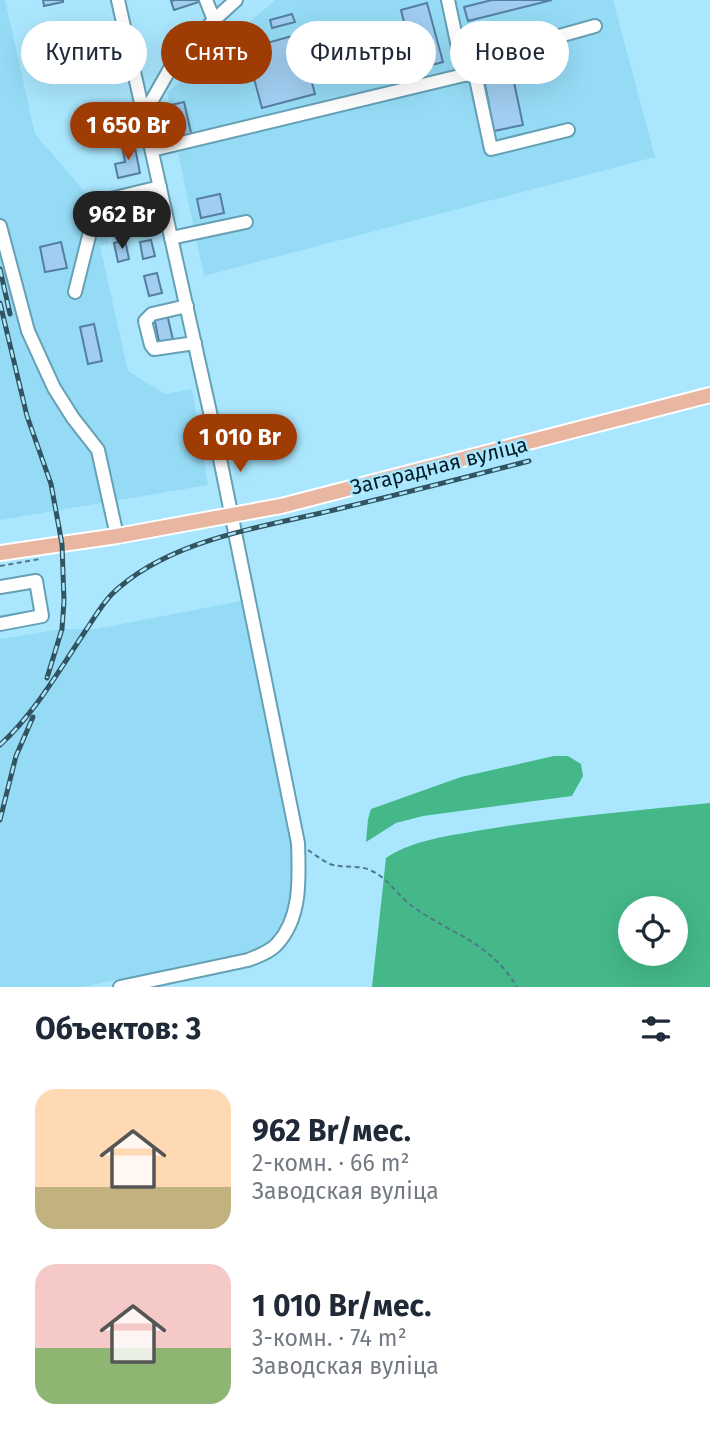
<!DOCTYPE html>
<html lang="ru">
<meta charset="utf-8">
<style>
body{margin:0;font-family:"Fira Sans",sans-serif;background:#f6f6f7;color:#1f2937;height:100vh;display:flex;flex-direction:column;font-size:26px;white-space:nowrap}
*{box-sizing:border-box;margin:0}
p{font-size:23px;color:#747a83}
.icon{flex:none;width:38px;height:38px;fill:none;stroke:currentColor;stroke-width:2;stroke-linecap:round;stroke-linejoin:round}
.map{position:relative;height:987px;overflow:hidden}
.panel{display:flex;flex-direction:column;background:#fff;flex:1}
.panel>*{flex:none}
.top-card{position:absolute;left:21px;top:21px;width:668px;height:63px;display:flex;gap:14px}
.tools{position:absolute;left:618px;top:896px;display:grid;gap:14px}
.tools a{display:grid;place-items:center;width:70px;height:70px;border-radius:50%;background:#fff;box-shadow:0 7px 28px #0002;font-size:35px}
.price{position:absolute;translate:-50% -60px;padding:0 16px;border-radius:24px;background:#9f3c03;color:#fff;font-size:23px;line-height:46px;filter:drop-shadow(0 2px 4px #0008)}
.price::after{content:'';position:absolute;left:50%;top:42px;width:21px;height:16px;margin-left:-10px;background:inherit;clip-path:polygon(0 0,100% 0,50% 100%)}
.price.on{background:#222;color:#fff}
ul{padding:0;list-style:none}
li{display:flex;align-items:center;gap:21px;height:175px;padding:0 35px}
li span{display:grid;place-items:center;flex:none;width:196px;height:140px;border-radius:21px;color:#555}
li>.icon{margin-inline-start:auto}
span .icon{width:84px;height:84px;fill:#fffc;stroke-width:1}
li b{font-size:30px}
h2{display:flex;justify-content:space-between;align-items:center;height:84px;padding:0 35px;font-size:30px}
.chip{padding:0 24px;border-radius:32px;background:#fff;box-shadow:0 7px 28px #0002;font-size:24px;line-height:63px}
.chip.on{background:#9f3c03;color:#fff}
.map>svg:first-child{display:block}
.built{fill:#95dbf5}
.forest{fill:#44b888;fill-rule:evenodd}
.building{fill:#a0cdf0;stroke:#557fa0;stroke-width:2}
.lines{fill:none;stroke-linecap:round;stroke-linejoin:round}
.minor-casing{stroke:#65a0b5;stroke-width:16}
.major-casing{stroke:#fff;stroke-width:18}
.path{stroke:#507988;stroke-width:2;stroke-dasharray:5 3.5;stroke-linecap:butt}
.minor{stroke:#fff;stroke-width:12}
.major{stroke:#e9b6a2;stroke-width:14}
.rail-casing{stroke:#325461;stroke-width:5}
.rail{stroke:#aae7fe;stroke-width:2.5;stroke-dasharray:8;stroke-linecap:butt}
.labels{text-anchor:middle;stroke-width:5;stroke-linejoin:round;paint-order:stroke}
.street-label{font-size:21px;fill:#031b23;stroke:#aae7fe}
</style>
<div class="map">
<svg width="710" height="987" viewBox="0 0 710 987">
<rect width="100%" height="100%" fill="#aae7fe"/>
<g class="built">
<polygon points="0,0 5,0 35,134 100,210 109,244 100,246 128,371 165,394 192,389 208,485 0,520"/>
<polygon points="275,0 613,0 655,157 204,276 178,153 182,152 180,144 167,93"/>
<polygon points="241,601 293,856 292,888 283,927 271,942 253,951 82,987 0,987 0,639 62,629 96,629"/>
</g>
<g class="forest">
<polygon points="554,756 568,756 581,764 583,776 572,796 423,816 396,823 366,842 368,819 371,809 461,777"/>
<path d="M710,803v184h-338l14,-129c29,-19 63,-22 96,-28 76,-13 152,-19 228,-27zM676,908v46h-46v-46z"/>
</g>
<g class="building">
<polygon points="43,0 63,0 63,2 44,6"/>
<polygon points="175,0 198,0 199,2 174,10 171,1"/>
<polygon points="492,0 552,0 468,21 464,7"/>
<polygon points="427,3 443,62 417,69 413,55 327,79 318,46 404,22 401,10"/>
<polygon points="292,14 295,22 272,28 270,20"/>
<polygon points="299,34 315,94 262,108 246,49"/>
<polygon points="112,44 116,62 104,64 101,46"/>
<polygon points="511,68 523,125 494,131 483,74"/>
<polygon points="184,102 192,137 179,140 171,105"/>
<polygon points="124,106 128,125 118,128 114,108"/>
<polygon points="134,143 140,173 118,178 115,164 125,162 122,145"/>
<polygon points="220,194 224,213 201,218 197,199"/>
<polygon points="144,202 149,224 138,227 132,205"/>
<polygon points="125,240 129,259 118,262 114,243"/>
<polygon points="151,240 155,256 143,259 140,242"/>
<polygon points="61,242 67,268 45,272 40,247"/>
<polygon points="157,273 162,293 149,296 144,276"/>
<polygon points="167,314 174,344 160,347 154,317"/>
<polygon points="94,324 102,361 88,364 80,327"/>
</g>
<g class="lines">
<g class="minor-casing">
<g id="minor">
<path d="M118,0l98,439 82,404c1,34 4,74 -21,101 -7,8 -19,12 -29,16l-128,27"/>
<polyline points="206,0 214,20"/>
<polyline points="462,63 595,26"/>
<polyline points="464,75 475,74 491,149 568,130"/>
<polyline points="143,116 171,67 214,20 236,0"/>
<polyline points="152,150 464,75 448,0"/>
<polyline points="0,226 28,331 54,388 73,418 98,450 117,536"/>
<polyline points="171,238 246,222"/>
<polyline points="75,292 97,204 102,201 160,187"/>
<polyline points="187,306 152,314 145,321 151,345 154,349 195,343"/>
<polyline points="0,587 36,581 42,616 0,624"/>
</g>
</g>
<g class="major-casing">
<polyline id="major" points="0,553 117,536 281,506 710,395"/>
</g>
<g class="path">
<polyline points="0,566 40,559"/>
<path d="M308,850c6,4 15,11 22,14 14,5 29,0 42,7 17,8 26,25 40,35 40,29 77,35 105,81"/>
</g>
<use href="#minor" class="minor"/>
<use href="#major" class="major"/>
<g class="rail-casing">
<g id="rail">
<polyline points="0,269 10,314"/>
<polyline points="0,303 27,416 51,484 62,544 64,601 62,629 47,678"/>
<path d="M0,745c35,-32 60,-76 86,-115 8,-12 15,-24 25,-35 58,-57 155,-68 231,-87 63,-15 125,-31 187,-47"/>
<polyline points="0,820 16,756 33,717"/>
</g>
</g>
<use href="#rail" class="rail"/>
</g>
<g class="labels">
<g class="street-label">
<text transform="translate(439 466) rotate(-14)" y="7">Загарадная вуліца</text>
</g>
</g>
</svg>
<div class="tools">
<a><svg class="icon" aria-label="locate" viewBox="0 0 24 24"><circle cx="12" cy="12" r="6"/><path d="M12 2v4M12 18v4M2 12h4M18 12h4"/></svg></a>
</div>
<b class="price" style="left:128px;top:162px">1 650 Br</b>
<b class="price on" style="left:122px;top:251px">962 Br</b>
<b class="price" style="left:240px;top:474px">1 010 Br</b>
<div class="top-card">
<a class="chip">Купить</a>
<a class="chip on">Снять</a>
<a class="chip">Фильтры</a>
<a class="chip">Новое</a>
</div>
</div>
<section class="panel">
<h2>Объектов: 3<svg class="icon" aria-label="filters" viewBox="0 0 24 24"><path d="M4 7h16M4 17h16"/><circle cx="9" cy="7" r="2"/><circle cx="15" cy="17" r="2"/></svg></h2>
<ul>
<li><span style="background:linear-gradient(#ffd9b3 70%,#c2b280 0)"><svg class="icon" aria-label="home" viewBox="0 0 24 24"><path d="M3 11l9-7 9 7M6 9v11h12V9"/></svg></span><div><b>962 Br/мес.</b><p>2-комн. · 66 m²</p><p>Заводская вуліца</p></div></li>
<li><span style="background:linear-gradient(#f6c9c9 60%,#8fb573 0)"><svg class="icon" aria-label="home" viewBox="0 0 24 24"><path d="M3 11l9-7 9 7M6 9v11h12V9"/></svg></span><div><b>1 010 Br/мес.</b><p>3-комн. · 74 m²</p><p>Заводская вуліца</p></div></li>
</ul>
</section>
